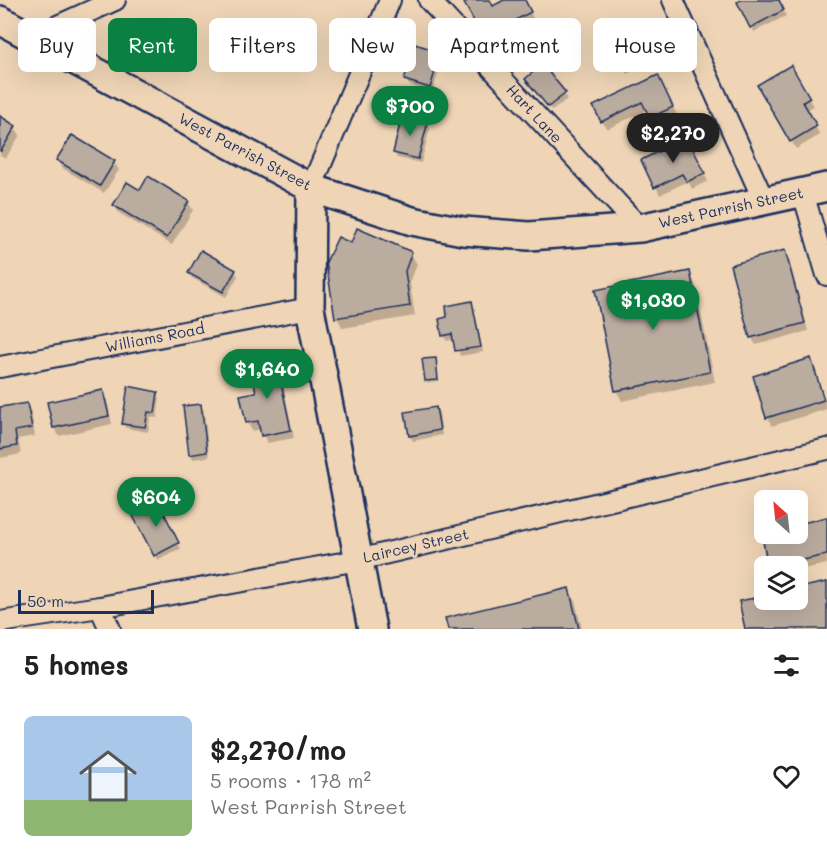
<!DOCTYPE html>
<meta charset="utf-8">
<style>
body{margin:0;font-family:Mali,sans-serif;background:#f6f6f6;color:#222;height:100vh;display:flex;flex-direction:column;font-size:22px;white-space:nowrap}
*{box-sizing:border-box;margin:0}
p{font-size:20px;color:#767676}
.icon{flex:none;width:33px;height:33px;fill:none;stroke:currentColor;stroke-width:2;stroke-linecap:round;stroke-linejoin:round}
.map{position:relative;height:629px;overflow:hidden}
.details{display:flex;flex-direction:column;background:#fff;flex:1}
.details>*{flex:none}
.top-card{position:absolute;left:18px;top:18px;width:792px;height:54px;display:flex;gap:12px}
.needle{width:39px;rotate:333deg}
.tools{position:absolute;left:754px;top:490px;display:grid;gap:12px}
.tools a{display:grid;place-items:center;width:54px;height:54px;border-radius:9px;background:#fff;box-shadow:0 6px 24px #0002;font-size:30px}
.scale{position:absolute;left:18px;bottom:15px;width:136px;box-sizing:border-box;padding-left:6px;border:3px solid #1b2f5e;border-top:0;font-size:16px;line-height:21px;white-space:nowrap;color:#1b2f5e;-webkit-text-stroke:4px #efd5b6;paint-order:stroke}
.price{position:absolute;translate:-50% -51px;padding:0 14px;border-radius:21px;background:#0b8043;color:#fff;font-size:20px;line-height:39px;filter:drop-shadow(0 2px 3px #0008)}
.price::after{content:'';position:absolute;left:50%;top:36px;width:18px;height:14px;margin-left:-9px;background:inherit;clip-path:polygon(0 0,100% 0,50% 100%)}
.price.active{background:#222;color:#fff}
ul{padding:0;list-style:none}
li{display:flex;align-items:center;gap:18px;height:150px;padding:0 24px}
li+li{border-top:2px solid #e0e0e0}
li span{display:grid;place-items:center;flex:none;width:168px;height:120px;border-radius:9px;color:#555}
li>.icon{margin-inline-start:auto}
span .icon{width:72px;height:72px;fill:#fffc;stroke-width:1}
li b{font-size:26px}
h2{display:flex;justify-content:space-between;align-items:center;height:72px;padding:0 24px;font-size:26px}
.pill{padding:0 21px;border-radius:9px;background:#fff;box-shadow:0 6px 24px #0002;font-size:21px;line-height:54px}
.pill.active{background:#0b8043;color:#fff}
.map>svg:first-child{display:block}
.shadow{fill:#0003}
.building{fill:#bbaca0;stroke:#1b2f5e;stroke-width:1.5}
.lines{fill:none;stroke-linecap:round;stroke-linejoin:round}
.street-casing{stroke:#1b2f5e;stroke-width:24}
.secondary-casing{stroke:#1b2f5e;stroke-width:32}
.street{stroke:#efd5b6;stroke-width:20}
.secondary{stroke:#efd5b6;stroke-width:27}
.labels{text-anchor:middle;stroke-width:5;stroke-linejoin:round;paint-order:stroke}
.street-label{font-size:15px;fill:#1b2f5e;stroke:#efd5b6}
</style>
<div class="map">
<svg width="827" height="629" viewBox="0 0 827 629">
<rect width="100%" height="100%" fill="#efd5b6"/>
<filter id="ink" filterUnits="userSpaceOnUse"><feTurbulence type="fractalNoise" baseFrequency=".0167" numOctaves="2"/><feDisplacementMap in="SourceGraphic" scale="12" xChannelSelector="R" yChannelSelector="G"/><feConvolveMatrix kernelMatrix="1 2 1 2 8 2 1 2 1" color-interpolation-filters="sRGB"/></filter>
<g filter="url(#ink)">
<g class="shadow">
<polygon points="472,0 489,0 493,8 507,0 524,0 534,20 489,45 466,3"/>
<polygon points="744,0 778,0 786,16 754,32 739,3"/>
<polygon points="634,26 652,61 627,74 605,30 625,30"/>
<polygon points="440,54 443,59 432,93 409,85 406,80"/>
<polygon points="790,68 813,106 806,111 820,135 796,149 759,85"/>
<polygon points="530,84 564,94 567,99 552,111"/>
<polygon points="662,84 677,115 655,125 647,110 607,129 602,121"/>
<polygon points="0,118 15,127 20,135 6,158 0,155"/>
<polygon points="427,123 430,128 421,163 397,158 394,152"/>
<polygon points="690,147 708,181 692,189 688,181 660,195 656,187"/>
<polygon points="58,160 114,162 119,170 104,193 62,168"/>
<polygon points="140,192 188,202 193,210 172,245 119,213 114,205"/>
<polygon points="352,245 411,254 417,264 410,283 415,316 343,328 337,318"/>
<polygon points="784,252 789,260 808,331 756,345 751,337"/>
<polygon points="235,271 238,276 226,297 192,278 189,273"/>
<polygon points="689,273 695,283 715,382 622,401 616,390"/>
<polygon points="471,303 474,308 483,352 460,356 455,339 447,341 444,336 449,318"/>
<polygon points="810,360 815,367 827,409 772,426 768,418 755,377"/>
<polygon points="276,361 280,369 294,438 267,443 261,429 252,431 248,423 257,393"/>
<polygon points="436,361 439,381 428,383 426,381"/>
<polygon points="102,392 107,400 112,424 59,436 54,428 49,403"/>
<polygon points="157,393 160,398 157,418 150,417 148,432 126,428 123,423"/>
<polygon points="26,404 31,412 35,436 18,439 21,454 0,458 0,409"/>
<polygon points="201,406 204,411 209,457 193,459 190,454"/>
<polygon points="436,408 439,413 442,435 413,441 410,436"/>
<polygon points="157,503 181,549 158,560 134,514"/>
<polygon points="827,519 827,564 798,570 798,567 770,567 762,532 798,534 798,525"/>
<polygon points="569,590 575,600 582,629 449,629 447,619"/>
</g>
<g class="building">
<polygon points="469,0 490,0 493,6 504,0 525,0 531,12 483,37 464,3"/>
<polygon points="741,0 779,0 784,10 750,28 737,2"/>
<polygon points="621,20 625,28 634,24 650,55 623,69 603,30"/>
<polygon points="415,44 441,52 430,88 404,80"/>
<polygon points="542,64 566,93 548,107 525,79"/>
<polygon points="791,65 810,98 803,102 817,126 790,142 757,85"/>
<polygon points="658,75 673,107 650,118 642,102 601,122 593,106"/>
<polygon points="402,115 428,122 418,159 393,153"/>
<polygon points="0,116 16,126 1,151 0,151"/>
<polygon points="72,135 115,161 100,186 56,160"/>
<polygon points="687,137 705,173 687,182 682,174 654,188 641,160"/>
<polygon points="148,176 189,201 167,238 113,205 127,182 140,190"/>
<polygon points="357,228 412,252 405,271 410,306 335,318 326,262 338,237 351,243"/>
<polygon points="201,250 236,270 223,292 188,273"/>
<polygon points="785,250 805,323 750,338 730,265"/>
<polygon points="690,271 710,372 615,391 595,290"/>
<polygon points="472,301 481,347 455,351 452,334 442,336 439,319 447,317 446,306"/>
<polygon points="436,358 438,380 425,381 422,359"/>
<polygon points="811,358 824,400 766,418 753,376"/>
<polygon points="276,359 291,430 261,436 258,421 246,423 240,395 256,392 250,364"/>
<polygon points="128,386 158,392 155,413 148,412 145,427 122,424"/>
<polygon points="103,390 109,416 53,428 47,402"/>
<polygon points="27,403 32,428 15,431 17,446 0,449 0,407"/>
<polygon points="201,404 207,452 189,455 183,406"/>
<polygon points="436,407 440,430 409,436 405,412"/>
<polygon points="158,501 179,543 154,556 132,514"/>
<polygon points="827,517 827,555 768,567 761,531 765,530 765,534 798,534 798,524"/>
<polygon points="827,582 827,629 745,629 739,601 765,596 765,600 798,600 798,588"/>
<polygon points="569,588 579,629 448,629 445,618"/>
</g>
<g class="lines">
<g class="street-casing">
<g id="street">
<polyline points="429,0 640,228"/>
<polyline points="673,0 764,201"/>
<polyline points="33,37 115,0"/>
<polyline points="311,188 390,0"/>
<polyline points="803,193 827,275"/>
<polyline points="0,367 310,308"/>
<polyline points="100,607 110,629"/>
<polyline points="0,622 100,607 358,560 827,449"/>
</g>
</g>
<g class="secondary-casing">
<g id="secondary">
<polyline points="0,20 311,188 412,221 463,231 529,236 640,228 827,187"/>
<polyline points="311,188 310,308 372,629"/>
</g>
</g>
<use href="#street" class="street"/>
<use href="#secondary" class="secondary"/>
</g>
</g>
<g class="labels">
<g class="street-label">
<text transform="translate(534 114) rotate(47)" y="5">Hart Lane</text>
<text transform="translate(245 152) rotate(28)" y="5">West Parrish Street</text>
<text transform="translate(731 208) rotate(-12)" y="5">West Parrish Street</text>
<text transform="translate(155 338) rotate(-11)" y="5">Williams Road</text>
<text transform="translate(416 546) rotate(-13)" y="5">Laircey Street</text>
</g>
</g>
</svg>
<div class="tools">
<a><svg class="needle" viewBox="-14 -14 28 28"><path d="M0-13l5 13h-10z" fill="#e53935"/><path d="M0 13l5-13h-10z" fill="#767676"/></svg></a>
<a><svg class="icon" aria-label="layers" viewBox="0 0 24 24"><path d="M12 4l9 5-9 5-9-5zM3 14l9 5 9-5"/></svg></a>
</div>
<div class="scale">50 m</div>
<b class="price" style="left:410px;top:137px">$700</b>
<b class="price active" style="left:673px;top:164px">$2,270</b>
<b class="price" style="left:653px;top:331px">$1,030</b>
<b class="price" style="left:267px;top:400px">$1,640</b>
<b class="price" style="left:156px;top:528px">$604</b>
<div class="top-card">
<a class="pill">Buy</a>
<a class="pill active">Rent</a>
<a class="pill">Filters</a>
<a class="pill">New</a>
<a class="pill">Apartment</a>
<a class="pill">House</a>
</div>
</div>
<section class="details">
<h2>5 homes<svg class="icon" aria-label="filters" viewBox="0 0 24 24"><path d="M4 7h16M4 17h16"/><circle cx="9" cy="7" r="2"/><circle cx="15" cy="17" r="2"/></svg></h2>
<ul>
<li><span style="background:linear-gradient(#a9c7e8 70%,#8fb573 0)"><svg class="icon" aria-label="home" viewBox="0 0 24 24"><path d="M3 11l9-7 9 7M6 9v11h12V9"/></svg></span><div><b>$2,270/mo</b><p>5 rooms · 178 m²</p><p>West Parrish Street</p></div><svg class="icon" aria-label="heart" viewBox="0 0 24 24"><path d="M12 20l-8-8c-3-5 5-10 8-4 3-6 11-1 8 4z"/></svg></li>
</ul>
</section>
